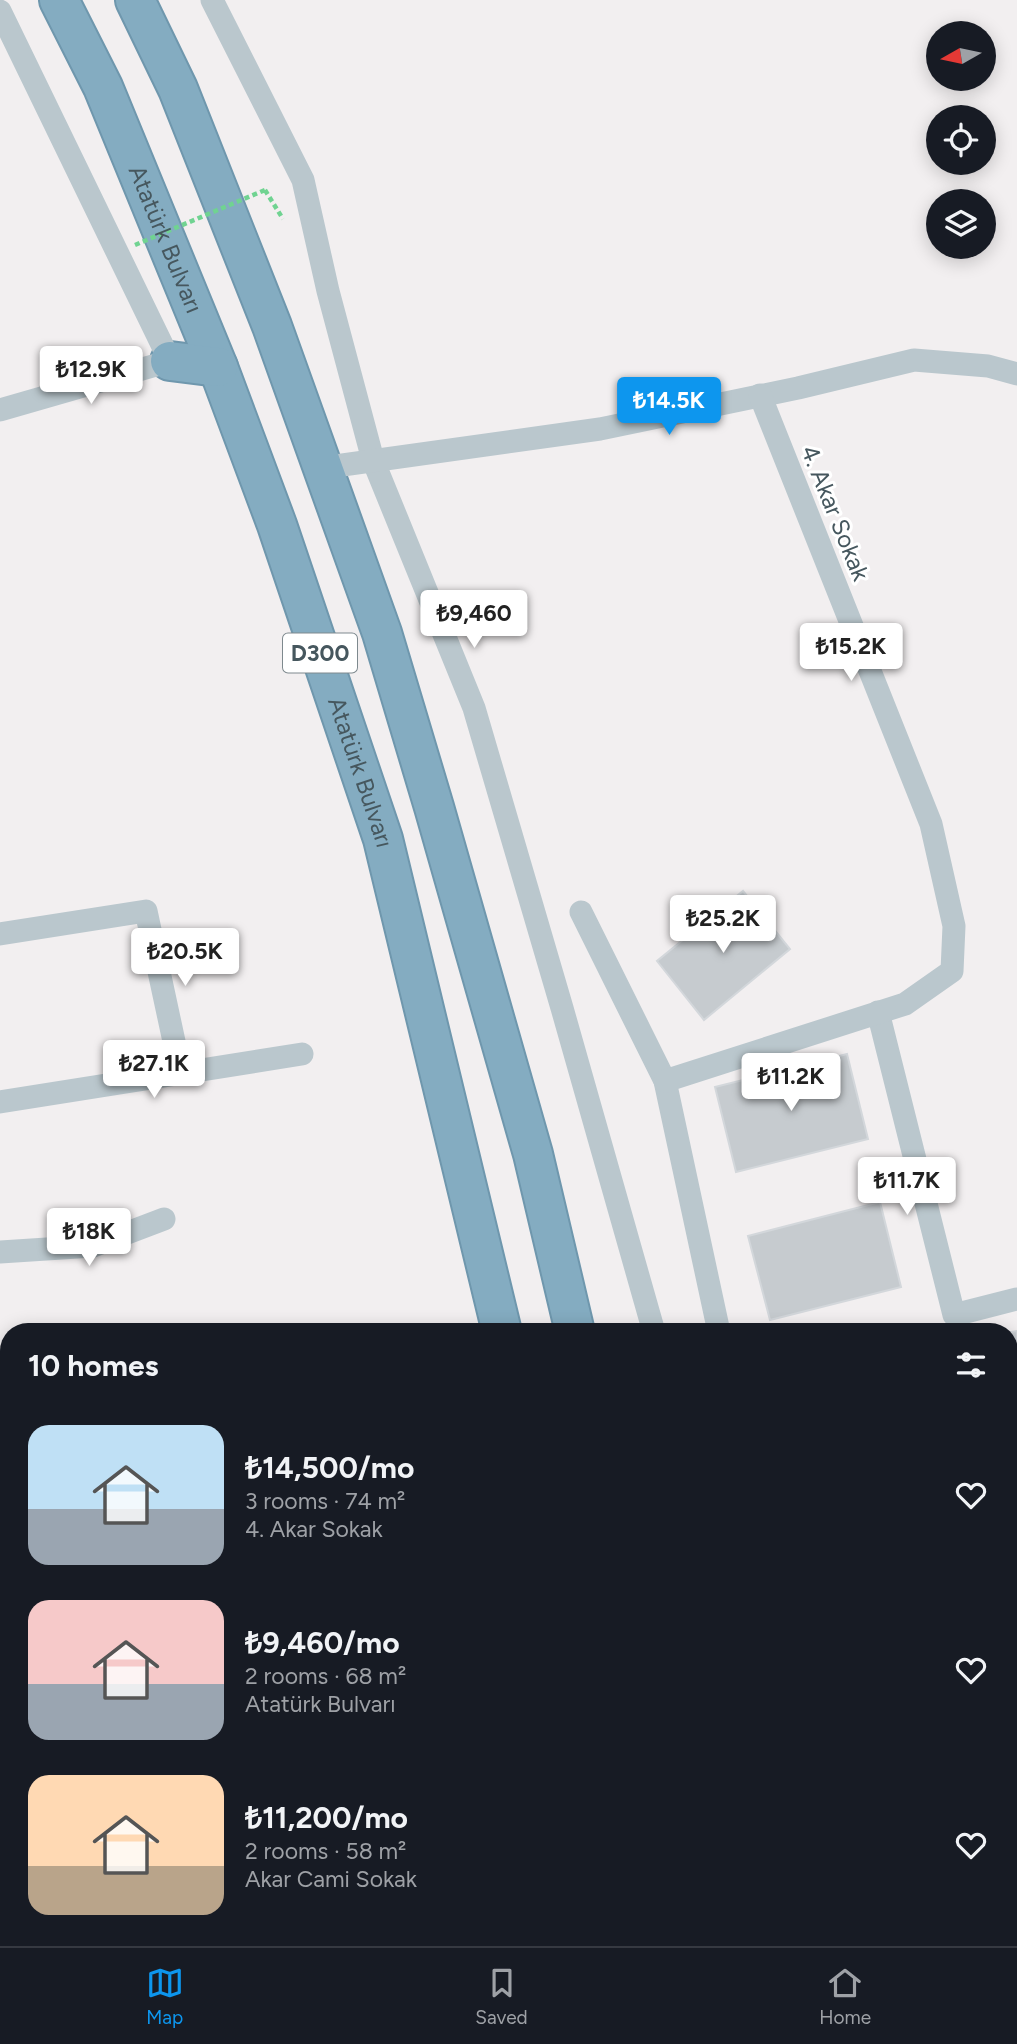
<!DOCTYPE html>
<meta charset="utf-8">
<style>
body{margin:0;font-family:Figtree,sans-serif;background:#242831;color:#f1f3f6;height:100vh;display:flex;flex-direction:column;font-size:26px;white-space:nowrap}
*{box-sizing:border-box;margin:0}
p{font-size:23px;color:#9ea1a6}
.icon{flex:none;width:38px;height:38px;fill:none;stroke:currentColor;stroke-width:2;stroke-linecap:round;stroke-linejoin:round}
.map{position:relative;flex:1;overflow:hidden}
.drawer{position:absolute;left:0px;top:1323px;width:1018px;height:623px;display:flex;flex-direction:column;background:#171b24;border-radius:28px 28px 0 0;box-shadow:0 4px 18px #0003}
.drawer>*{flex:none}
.needle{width:46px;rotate:261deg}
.buttons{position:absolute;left:926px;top:21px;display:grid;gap:14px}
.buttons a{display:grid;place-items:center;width:70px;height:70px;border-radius:50%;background:#171b24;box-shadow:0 4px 18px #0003;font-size:35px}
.price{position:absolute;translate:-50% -60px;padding:0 16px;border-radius:7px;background:#fff;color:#222;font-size:23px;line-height:46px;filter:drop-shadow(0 2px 4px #0008)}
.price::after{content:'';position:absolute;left:50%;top:42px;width:21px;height:16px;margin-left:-10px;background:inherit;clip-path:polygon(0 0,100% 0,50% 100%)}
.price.current{background:#0d96ee;color:#fff}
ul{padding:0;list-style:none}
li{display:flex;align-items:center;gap:21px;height:175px;padding:0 28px}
li span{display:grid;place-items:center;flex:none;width:196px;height:140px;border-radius:21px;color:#555}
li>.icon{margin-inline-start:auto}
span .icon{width:84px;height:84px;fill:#fffc;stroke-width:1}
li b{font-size:30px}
h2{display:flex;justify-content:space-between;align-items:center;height:84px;padding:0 28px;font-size:30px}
.tabs{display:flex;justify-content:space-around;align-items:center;height:98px;border-top:2px solid #363941;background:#171b24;font-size:19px;color:#9ea1a6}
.tabs a{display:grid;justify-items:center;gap:4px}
.tabs .current{color:#0d96ee}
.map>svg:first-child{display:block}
.building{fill:#c6cbcf;stroke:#d3d7db;stroke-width:2}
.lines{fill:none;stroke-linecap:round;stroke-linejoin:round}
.highway-casing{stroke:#6f97ad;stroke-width:42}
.path{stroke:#70d391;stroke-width:4.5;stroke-dasharray:5 3.5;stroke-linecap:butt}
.street{stroke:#bac7cd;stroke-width:23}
.highway{stroke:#84acc1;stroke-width:38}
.path-bridge{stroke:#70d391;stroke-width:4.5;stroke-dasharray:5 3.5;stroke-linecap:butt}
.labels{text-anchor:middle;stroke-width:6;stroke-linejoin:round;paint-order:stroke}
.shield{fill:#fff;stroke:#7e898e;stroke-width:2}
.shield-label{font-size:23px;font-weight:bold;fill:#46575e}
.street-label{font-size:24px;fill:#46575e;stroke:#fff}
</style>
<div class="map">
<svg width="1017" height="1946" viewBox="0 0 1017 1946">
<rect width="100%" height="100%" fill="#f2eff0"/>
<g class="building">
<polygon points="743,891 790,949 704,1020 657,961"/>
<polygon points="847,1054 868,1139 736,1172 715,1087"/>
<polygon points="880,1202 901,1287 770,1320 748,1236"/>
<polygon points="1017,1331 1017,1421 1010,1423 1010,1332"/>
<polygon points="422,1937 510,1937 512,1946 424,1946"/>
</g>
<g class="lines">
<g class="highway-casing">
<g id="highway">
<path id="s1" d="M59,0l44,87 115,280 59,158 106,314 119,493"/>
<polyline points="135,0 178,89 272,326 382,633 434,807 533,1154 575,1332"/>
<polyline points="170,361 218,367"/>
<polyline points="638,1937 640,1946"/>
<polyline points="710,1937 712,1946"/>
</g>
</g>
<polyline class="path" points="265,190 283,219"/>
<g class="street">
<polyline points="212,0 303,180 328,291 373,460 474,708 562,1008 654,1332"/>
<polyline points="0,11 170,361 0,410"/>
<polyline points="321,468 600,429 798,388 914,360 988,366 1017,374"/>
<polyline points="581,912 665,1081 719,1332"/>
<polyline points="0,934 146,911 181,1074"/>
<polyline points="878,1012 954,1315 1017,1299"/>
<polyline points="665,1081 905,1004 952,971 954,926 931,824 760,395"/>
<polyline points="0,1102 302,1054"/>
<polyline points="0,1252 93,1246 164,1219"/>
<polyline points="0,1415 9,1416"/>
<polyline points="1010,1517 1017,1515"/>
<polyline points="0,1819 9,1824"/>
<polyline points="216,1937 232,1946"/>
<polyline points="774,1937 776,1946"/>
<polyline points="853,1937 855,1946"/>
<polyline points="589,1946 596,1937"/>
</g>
<use href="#highway" class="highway"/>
<polyline class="path-bridge" points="135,245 265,190"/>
</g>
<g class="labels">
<rect class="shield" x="283" y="633.5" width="74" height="39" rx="5"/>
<g class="shield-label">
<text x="320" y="661">D300</text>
</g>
<g class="street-label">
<text dy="8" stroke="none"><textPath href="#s1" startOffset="262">Atatürk Bulvarı</textPath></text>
<text transform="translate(835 513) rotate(68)" y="8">4. Akar Sokak</text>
<text dy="8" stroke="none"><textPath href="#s1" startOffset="830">Atatürk Bulvarı</textPath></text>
</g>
</g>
</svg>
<div class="buttons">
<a><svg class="needle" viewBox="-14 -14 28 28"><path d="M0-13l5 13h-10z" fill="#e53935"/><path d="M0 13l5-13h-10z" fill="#9ea1a6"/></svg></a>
<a><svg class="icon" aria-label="locate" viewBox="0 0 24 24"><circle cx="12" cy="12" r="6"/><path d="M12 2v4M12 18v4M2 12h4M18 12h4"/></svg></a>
<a><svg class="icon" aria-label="layers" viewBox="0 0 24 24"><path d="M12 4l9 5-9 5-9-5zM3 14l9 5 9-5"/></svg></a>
</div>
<b class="price" style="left:91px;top:406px">₺12.9K</b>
<b class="price current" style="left:669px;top:437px">₺14.5K</b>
<b class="price" style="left:474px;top:650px">₺9,460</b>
<b class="price" style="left:851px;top:683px">₺15.2K</b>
<b class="price" style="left:723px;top:955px">₺25.2K</b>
<b class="price" style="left:185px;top:988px">₺20.5K</b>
<b class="price" style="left:154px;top:1100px">₺27.1K</b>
<b class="price" style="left:791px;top:1113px">₺11.2K</b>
<b class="price" style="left:907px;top:1217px">₺11.7K</b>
<b class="price" style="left:89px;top:1268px">₺18K</b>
<section class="drawer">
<h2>10 homes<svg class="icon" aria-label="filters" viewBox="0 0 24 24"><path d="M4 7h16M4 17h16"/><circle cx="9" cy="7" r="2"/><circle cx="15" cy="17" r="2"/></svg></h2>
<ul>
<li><span style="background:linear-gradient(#bfe0f5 60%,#9aa5b1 0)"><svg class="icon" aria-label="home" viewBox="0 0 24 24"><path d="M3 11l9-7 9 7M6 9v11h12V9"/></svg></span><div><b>₺14,500/mo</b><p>3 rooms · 74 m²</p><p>4. Akar Sokak</p></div><svg class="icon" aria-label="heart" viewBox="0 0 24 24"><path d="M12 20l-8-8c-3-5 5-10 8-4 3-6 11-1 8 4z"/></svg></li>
<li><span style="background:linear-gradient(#f6c9c9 60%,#9aa5b1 0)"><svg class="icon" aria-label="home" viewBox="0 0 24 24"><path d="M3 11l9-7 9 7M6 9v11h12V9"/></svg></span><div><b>₺9,460/mo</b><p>2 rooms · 68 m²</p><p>Atatürk Bulvarı</p></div><svg class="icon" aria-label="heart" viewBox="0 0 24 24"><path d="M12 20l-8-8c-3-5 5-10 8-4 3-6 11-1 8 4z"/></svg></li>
<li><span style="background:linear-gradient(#ffd9b3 65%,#b9a48a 0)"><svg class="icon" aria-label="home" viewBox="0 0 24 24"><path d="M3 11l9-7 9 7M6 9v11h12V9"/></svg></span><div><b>₺11,200/mo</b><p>2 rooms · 58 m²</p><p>Akar Cami Sokak</p></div><svg class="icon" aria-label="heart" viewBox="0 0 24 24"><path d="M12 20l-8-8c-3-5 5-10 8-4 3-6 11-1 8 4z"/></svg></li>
</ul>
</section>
</div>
<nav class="tabs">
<a class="current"><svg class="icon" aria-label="map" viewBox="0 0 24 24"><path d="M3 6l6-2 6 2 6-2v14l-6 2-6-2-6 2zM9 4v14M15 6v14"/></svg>Map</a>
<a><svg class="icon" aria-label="saved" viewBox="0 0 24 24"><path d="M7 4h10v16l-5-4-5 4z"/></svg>Saved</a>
<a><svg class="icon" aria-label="home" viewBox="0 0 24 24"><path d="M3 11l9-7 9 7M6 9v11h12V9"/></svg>Home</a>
</nav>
